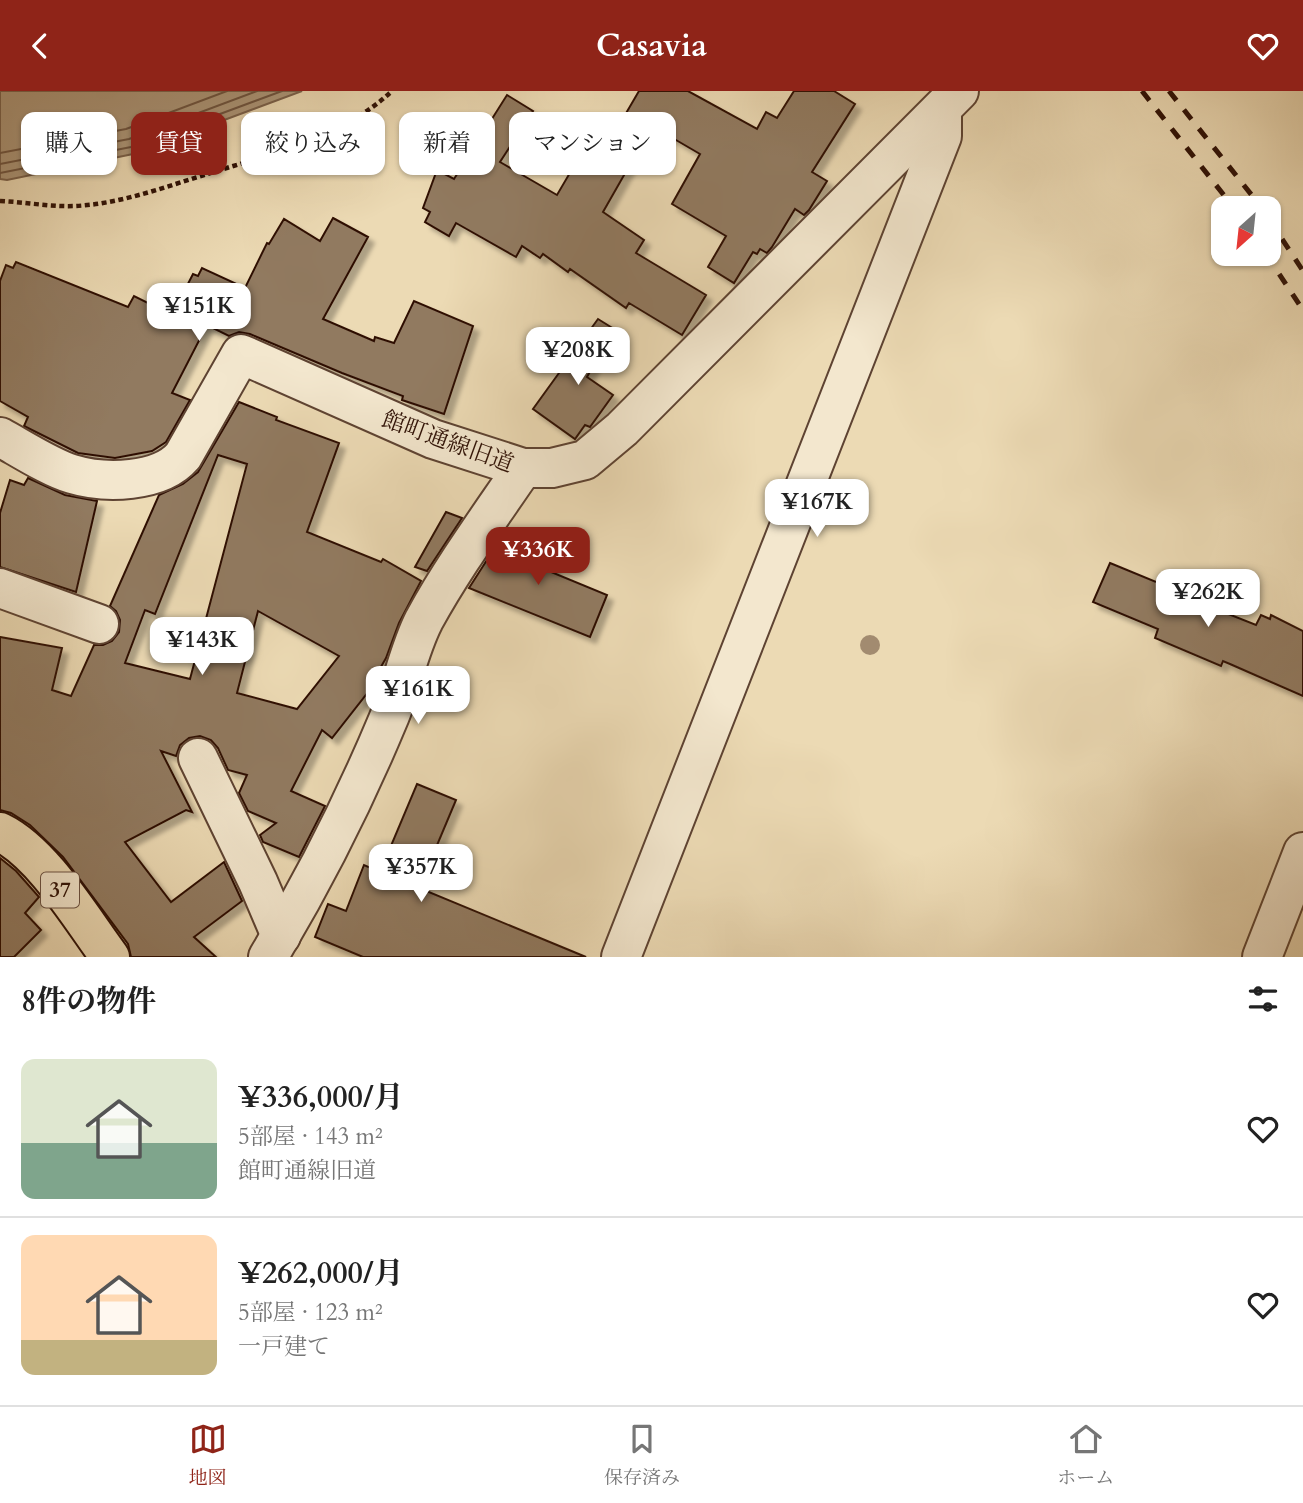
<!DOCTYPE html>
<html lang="ja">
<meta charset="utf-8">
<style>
body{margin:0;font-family:Cardo,"Noto Serif JP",serif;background:#f6f6f6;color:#222;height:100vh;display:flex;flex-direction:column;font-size:26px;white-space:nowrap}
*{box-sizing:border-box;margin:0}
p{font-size:23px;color:#767676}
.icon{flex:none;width:38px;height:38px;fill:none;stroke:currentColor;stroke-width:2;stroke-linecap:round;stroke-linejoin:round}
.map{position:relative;height:866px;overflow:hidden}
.details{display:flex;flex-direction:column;background:#fff;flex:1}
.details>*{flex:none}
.top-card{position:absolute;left:21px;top:21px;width:700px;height:63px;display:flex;gap:14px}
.needle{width:46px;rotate:207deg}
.controls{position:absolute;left:1211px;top:105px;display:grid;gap:14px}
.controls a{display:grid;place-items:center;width:70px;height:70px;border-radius:14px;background:#fff;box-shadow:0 2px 5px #0004;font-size:35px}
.price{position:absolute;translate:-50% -60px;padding:0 16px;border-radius:14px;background:#fff;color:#222;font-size:23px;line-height:46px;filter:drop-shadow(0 2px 4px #0008)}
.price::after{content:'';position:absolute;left:50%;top:42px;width:21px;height:16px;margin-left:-10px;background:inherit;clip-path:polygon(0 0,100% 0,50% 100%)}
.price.selected{background:#8f2418;color:#fff}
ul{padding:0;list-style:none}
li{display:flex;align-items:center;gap:21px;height:175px;padding:0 21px}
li+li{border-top:2px solid #e0e0e0}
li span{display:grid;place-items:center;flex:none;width:196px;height:140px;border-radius:14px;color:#555}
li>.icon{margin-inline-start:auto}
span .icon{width:84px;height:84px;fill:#fffc;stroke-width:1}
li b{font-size:30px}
h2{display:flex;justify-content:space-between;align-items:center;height:84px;padding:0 21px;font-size:30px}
.pill{padding:0 24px;border-radius:14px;background:#fff;box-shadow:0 2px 5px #0004;font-size:24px;line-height:63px}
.pill.selected{background:#8f2418;color:#fff}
header{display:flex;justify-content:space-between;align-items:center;height:91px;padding:0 21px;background:#8f2418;color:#fff;font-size:32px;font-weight:700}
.tab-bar{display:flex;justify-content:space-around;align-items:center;height:98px;border-top:2px solid #e0e0e0;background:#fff;font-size:19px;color:#767676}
.tab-bar a{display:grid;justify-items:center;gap:4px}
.tab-bar .selected{color:#8f2418}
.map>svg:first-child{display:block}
.water{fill:#ac9679;stroke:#7a614b;stroke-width:2}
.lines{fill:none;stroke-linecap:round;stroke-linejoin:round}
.shore{stroke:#6e5440;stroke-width:2}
.building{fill:#917a60;stroke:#2f1106;stroke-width:2;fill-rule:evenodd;filter:url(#shadow)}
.minor-casing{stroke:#5e4332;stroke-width:42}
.major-casing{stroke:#2f1106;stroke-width:42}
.path{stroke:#2f1106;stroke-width:4.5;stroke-dasharray:5 3.5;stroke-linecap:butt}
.minor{stroke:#f3e7ce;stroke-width:38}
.major{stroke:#ecdab4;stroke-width:38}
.rail{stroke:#2f1106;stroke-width:5;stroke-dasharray:12 12;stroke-linecap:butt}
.tree{fill:#a28b70}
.labels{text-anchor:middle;stroke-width:6;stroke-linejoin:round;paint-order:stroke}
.shield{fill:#f3e7ce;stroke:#6a5142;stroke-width:2}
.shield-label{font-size:21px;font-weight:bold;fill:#2f1106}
.street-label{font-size:23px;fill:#2f1106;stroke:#f3e7ce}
</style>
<header><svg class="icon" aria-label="back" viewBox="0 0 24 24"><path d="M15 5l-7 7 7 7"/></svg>Casavia<svg class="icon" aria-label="heart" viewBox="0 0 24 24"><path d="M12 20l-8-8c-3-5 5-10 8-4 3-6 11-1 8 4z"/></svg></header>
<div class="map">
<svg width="1303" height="866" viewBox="0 0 1303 866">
<defs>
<filter id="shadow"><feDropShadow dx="6" dy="6" stdDeviation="2" flood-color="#0004"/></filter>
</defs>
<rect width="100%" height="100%" fill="#ecdab4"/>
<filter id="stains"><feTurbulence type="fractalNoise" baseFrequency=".00286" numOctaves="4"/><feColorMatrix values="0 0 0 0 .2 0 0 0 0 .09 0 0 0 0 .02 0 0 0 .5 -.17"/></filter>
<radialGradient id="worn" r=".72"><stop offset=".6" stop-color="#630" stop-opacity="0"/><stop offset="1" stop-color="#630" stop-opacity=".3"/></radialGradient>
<polygon class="water" points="0,0 302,0 133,63 7,89 0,88"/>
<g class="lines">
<g class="shore">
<polyline points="0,62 126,38 227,0"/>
<polyline points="0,73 129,48 257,0"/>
<polyline points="0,82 131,56 282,0"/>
</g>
</g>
<g class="building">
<polygon points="639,0 688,0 757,38 766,21 777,27 794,0 834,0 855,13 812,81 827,90 809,119 804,124 795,118 772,156 767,162 760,158 757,163 753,161 734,192 708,176 726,145 672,113 700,63 652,35 603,121 644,149 636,162 706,204 682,244 629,212 626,217 570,178 568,181 543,163 540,167 522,155 516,166 456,132 449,145 425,131 430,121 423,117 437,79 454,88 507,4 533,20 500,71 557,104 595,39 611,48"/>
<polygon points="333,127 368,146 323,228 374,250 375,246 394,252 414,210 473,235 444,323 402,309 403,305 342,282 250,243 239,241 229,245 207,234 172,302 190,309 166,351 152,360 115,367 78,362 24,335 28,326 0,310 0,190 6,174 13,177 16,171 128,216 134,205 172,224 193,183 198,185 202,177 245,197 267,152 269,153 284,128 320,150"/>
<polygon points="598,228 614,238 587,286 613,304 590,336 585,334 575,348 533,318"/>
<path d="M239,311l38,15 -1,3 63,23 -32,89 74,30 2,-3 38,22 -22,42 -13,35 -16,28 2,1 -40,51 -10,-8 -31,61 34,15 -26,51 -36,-15 -3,-7 16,-12 -28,-12 -9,-18 8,-18 -19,-5 -10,-22 -7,-8 -11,-4 -11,2 -9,7 -4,11 -15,-5 31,61 -6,-2 -61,32 46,60 53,-40 18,39 -48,36 22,20h-85l-3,-13 -65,-87 -33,-32 -19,-12 -11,-3v-173l62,11 -10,42 19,6 23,-51h9l9,-4 7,-9 1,-12 -4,-9 -6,-5 49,-111 24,-11 15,-12zM218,364l29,9 -57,215 -65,-16 20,-53 10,4zM258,520l81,45 -42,53 -60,-16z"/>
<polygon points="28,387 65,404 97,410 76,501 0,476 0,422 10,389 24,394"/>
<polygon points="446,421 462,427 427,480 415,476"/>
<polygon points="503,444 531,456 530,460 556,470 551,481 607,504 590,546 469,497"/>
<polygon points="1110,472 1166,495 1165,498 1256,534 1261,524 1270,528 1271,524 1303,540 1303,605 1230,573 1223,570 1221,575 1155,547 1158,538 1093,511"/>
<polygon points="417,693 456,709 419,797 586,866 363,866 315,846 328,813 346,820 364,774 380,781"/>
<polygon points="0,767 16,780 39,806 25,822 41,839 14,866 0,866"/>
</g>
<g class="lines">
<g class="minor-casing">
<g id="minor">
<path d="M0,346c20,11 51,31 72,37 33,10 88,9 111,-18l58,-102 192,85 90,29h29l33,-8 37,-31 337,-338"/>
<polyline points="0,497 99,533"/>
<polyline points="198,667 258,791 281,845"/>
<path d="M268,866c44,-73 87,-158 120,-237 14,-32 20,-69 36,-100 29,-53 65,-102 99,-152"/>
<polyline points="621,866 942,45 942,18"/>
<polyline points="1262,866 1303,761"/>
</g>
</g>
<g class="major-casing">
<path id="major" d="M0,741c43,21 81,86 110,125"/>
</g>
<path class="path" d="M0,110c25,1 50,6 75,5 44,-2 87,-18 129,-31 63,-20 139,-38 188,-84"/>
<use href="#minor" class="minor"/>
<use href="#major" class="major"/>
<g class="rail">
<polyline points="1142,0 1234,117"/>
<polyline points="1169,0 1262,117"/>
<polyline points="1269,128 1303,180"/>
<polyline points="1266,163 1303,219"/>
</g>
</g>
<circle class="tree" cx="870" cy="554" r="10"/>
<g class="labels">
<rect class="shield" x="41" y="781.5" width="38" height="35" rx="5"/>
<g class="shield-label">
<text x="60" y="806">37</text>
</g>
<g class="street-label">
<text transform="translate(448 350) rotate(20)" y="8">館町通線旧道</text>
</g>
</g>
<rect width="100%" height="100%" filter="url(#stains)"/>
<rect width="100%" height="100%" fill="url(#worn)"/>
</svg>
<div class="controls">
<a><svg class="needle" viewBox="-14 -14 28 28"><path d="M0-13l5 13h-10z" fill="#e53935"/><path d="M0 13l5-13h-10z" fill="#767676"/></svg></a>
</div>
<b class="price" style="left:199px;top:252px">¥151K</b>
<b class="price" style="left:578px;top:296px">¥208K</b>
<b class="price" style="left:817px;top:448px">¥167K</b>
<b class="price selected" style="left:538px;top:496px">¥336K</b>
<b class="price" style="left:1208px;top:538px">¥262K</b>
<b class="price" style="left:202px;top:586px">¥143K</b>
<b class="price" style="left:418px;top:635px">¥161K</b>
<b class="price" style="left:421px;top:813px">¥357K</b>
<div class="top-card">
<a class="pill">購入</a>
<a class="pill selected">賃貸</a>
<a class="pill">絞り込み</a>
<a class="pill">新着</a>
<a class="pill">マンション</a>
</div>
</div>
<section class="details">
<h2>8件の物件<svg class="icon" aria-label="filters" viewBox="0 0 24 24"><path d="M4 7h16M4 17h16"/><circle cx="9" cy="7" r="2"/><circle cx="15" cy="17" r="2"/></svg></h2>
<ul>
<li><span style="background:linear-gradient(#dfe7d0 60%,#7fa58c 0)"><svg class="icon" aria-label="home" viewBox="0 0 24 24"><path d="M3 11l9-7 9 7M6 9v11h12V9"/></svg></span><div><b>¥336,000/月</b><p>5部屋 · 143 m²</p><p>館町通線旧道</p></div><svg class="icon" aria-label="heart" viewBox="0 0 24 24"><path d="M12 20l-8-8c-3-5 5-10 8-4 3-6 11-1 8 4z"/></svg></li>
<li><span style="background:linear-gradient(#ffd9b3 75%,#c2b280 0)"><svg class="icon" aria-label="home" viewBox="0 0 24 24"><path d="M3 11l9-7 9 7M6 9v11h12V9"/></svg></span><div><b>¥262,000/月</b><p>5部屋 · 123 m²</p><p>一戸建て</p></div><svg class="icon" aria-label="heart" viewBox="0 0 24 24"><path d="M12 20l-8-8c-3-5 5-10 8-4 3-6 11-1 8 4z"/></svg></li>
</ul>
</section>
<nav class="tab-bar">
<a class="selected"><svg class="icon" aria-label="map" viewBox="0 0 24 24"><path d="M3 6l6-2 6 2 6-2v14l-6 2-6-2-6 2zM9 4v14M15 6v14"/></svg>地図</a>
<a><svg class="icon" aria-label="saved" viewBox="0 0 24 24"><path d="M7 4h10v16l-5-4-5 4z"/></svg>保存済み</a>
<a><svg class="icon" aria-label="home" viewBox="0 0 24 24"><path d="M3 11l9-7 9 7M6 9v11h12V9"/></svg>ホーム</a>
</nav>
